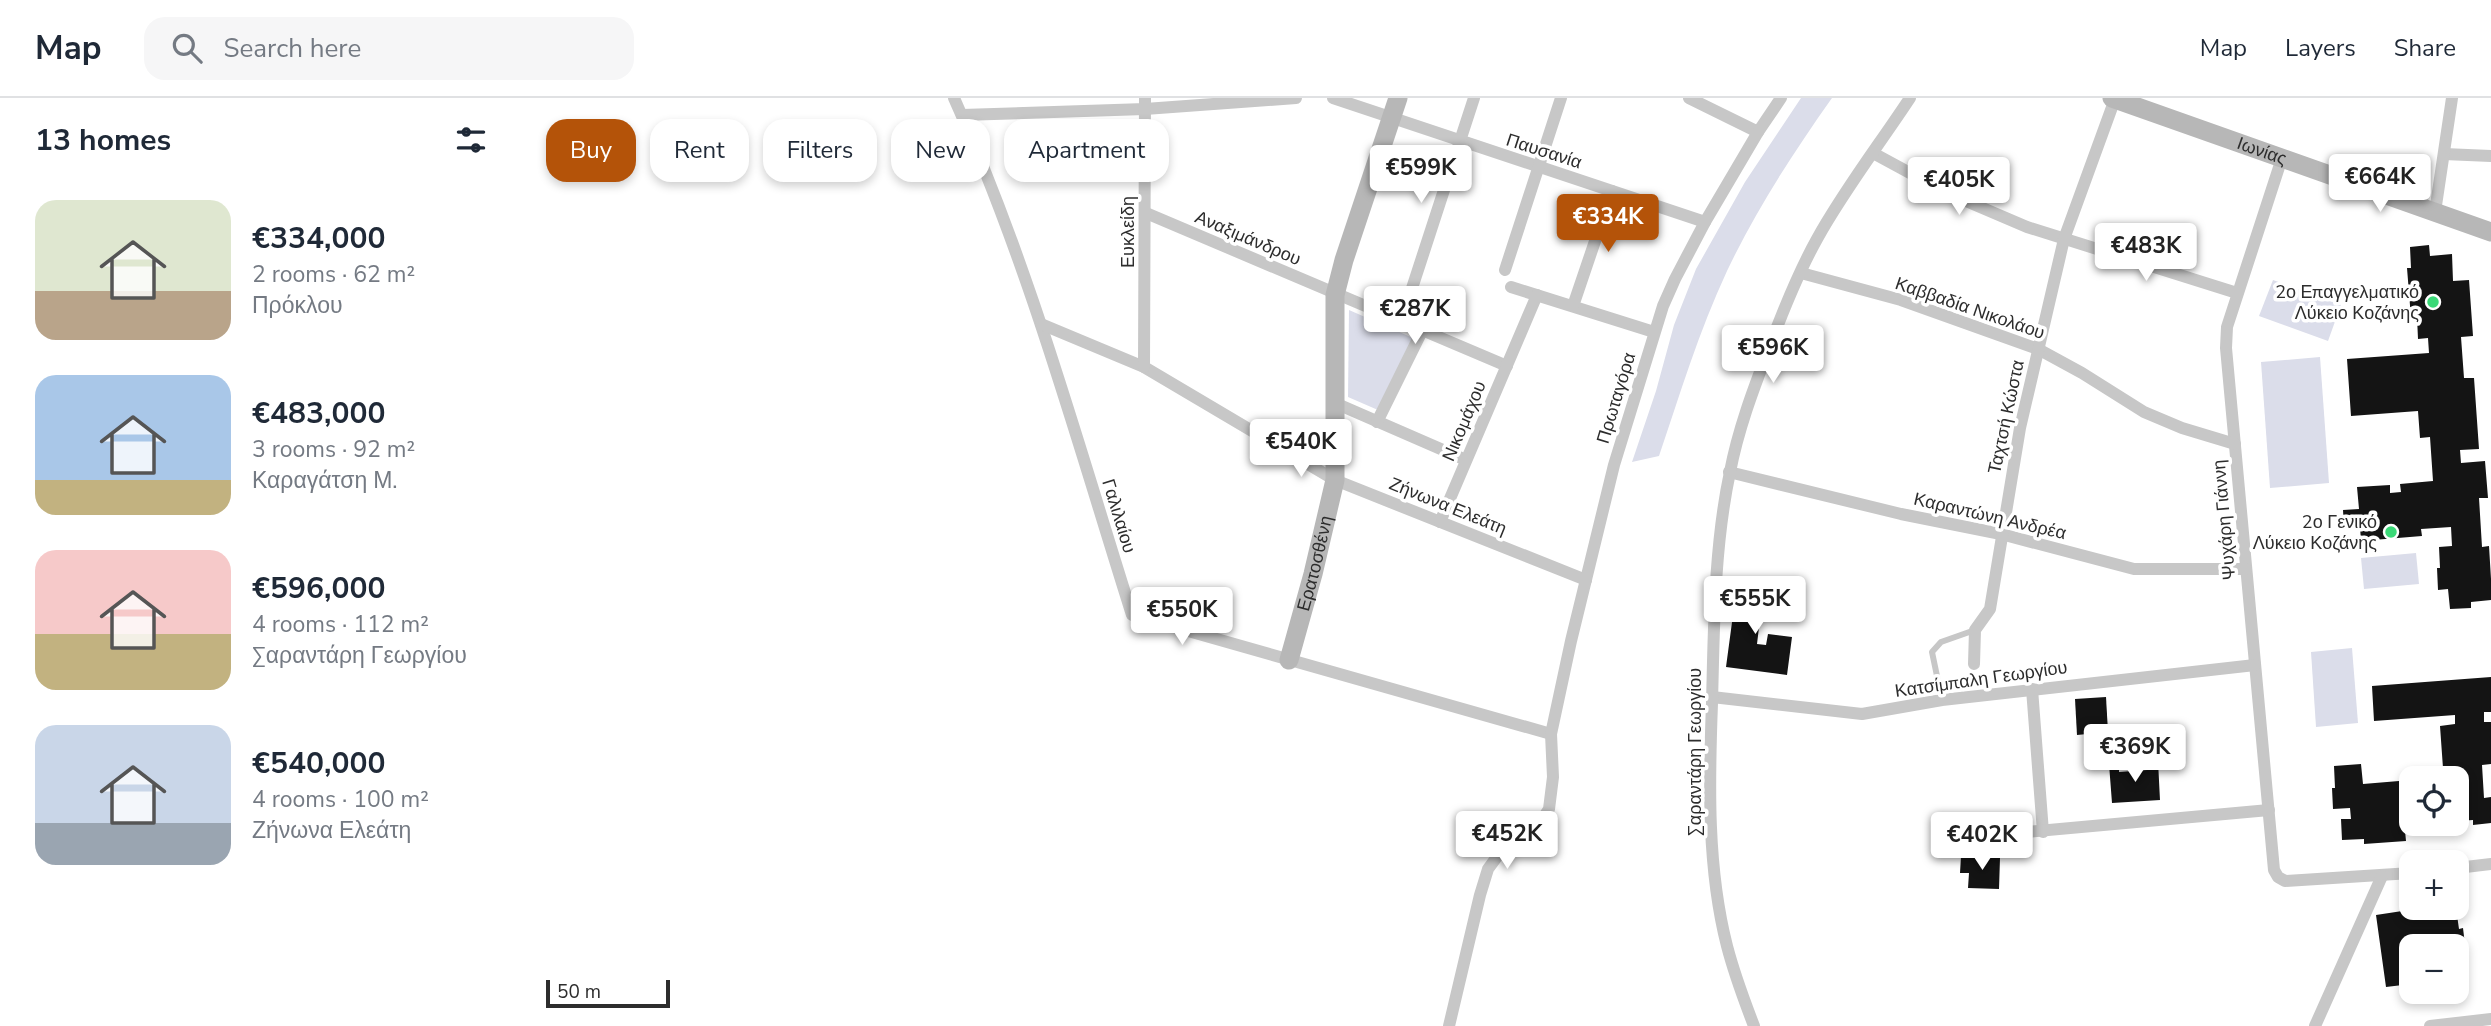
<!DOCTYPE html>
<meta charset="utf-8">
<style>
body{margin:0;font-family:"Nunito Sans",sans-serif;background:#f6f6f7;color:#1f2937;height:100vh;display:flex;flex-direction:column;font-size:26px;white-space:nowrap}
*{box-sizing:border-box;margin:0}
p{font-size:23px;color:#747a83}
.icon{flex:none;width:38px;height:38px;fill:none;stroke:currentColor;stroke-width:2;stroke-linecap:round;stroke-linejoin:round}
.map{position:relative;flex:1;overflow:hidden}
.side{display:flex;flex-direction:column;background:#fff;width:525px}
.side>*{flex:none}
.hud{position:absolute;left:21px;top:21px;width:665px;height:63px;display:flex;gap:14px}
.controls{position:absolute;left:1874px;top:668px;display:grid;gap:14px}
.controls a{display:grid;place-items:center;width:70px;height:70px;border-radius:14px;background:#fff;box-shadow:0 4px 10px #0003;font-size:35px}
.scale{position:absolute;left:21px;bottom:18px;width:124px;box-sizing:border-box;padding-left:7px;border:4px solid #2d2d2d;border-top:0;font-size:19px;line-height:24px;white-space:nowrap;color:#2d2d2d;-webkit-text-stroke:5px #fff;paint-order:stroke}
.price{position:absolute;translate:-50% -60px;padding:0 16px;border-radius:7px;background:#fff;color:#222;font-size:23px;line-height:46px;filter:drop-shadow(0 2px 4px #0008)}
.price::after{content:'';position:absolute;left:50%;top:42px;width:21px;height:16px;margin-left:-10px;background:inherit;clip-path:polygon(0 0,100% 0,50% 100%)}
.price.current{background:#b45309;color:#fff}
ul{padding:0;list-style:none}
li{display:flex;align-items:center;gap:21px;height:175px;padding:0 35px}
li span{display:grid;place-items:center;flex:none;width:196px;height:140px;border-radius:21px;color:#555}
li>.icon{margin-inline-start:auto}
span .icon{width:84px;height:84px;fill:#fffc;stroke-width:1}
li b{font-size:30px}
h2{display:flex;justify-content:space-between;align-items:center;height:84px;padding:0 35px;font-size:30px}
.chip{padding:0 24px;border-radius:21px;background:#fff;box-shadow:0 4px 10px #0003;font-size:24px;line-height:63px}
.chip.current{background:#b45309;color:#fff}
header{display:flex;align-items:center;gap:42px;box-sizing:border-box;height:98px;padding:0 35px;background:#fff;border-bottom:2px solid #e0e1e3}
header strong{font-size:33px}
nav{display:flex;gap:38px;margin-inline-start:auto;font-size:24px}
.search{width:490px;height:63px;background:#f6f6f7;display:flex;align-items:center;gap:18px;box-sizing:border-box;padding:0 24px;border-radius:21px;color:#747a83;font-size:26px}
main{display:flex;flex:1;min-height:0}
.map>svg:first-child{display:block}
.green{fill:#dbddea}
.building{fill:#141414}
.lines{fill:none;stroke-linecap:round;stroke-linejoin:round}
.lane{stroke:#c7c7c7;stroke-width:6}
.street{stroke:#c7c7c7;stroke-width:12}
.secondary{stroke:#b7b7b7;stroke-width:19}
.poi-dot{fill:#3ad977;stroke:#fff;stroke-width:2.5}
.labels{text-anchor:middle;stroke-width:7;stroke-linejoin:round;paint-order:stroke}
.street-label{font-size:18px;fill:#2d2d2d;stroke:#fff}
.poi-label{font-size:18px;fill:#2d2d2d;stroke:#fff;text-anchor:end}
</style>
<header>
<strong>Map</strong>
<div class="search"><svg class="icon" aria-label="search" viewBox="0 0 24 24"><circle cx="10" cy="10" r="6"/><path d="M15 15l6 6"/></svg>Search here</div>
<nav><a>Map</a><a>Layers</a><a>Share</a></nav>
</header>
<main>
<section class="side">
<h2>13 homes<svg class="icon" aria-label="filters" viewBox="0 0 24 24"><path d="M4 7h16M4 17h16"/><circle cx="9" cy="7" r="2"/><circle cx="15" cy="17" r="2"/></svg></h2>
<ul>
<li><span style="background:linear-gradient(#dfe7d0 65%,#b9a48a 0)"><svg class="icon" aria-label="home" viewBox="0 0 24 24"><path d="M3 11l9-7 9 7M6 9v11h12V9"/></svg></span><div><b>€334,000</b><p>2 rooms · 62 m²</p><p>Πρόκλου</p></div></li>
<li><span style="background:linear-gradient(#a9c7e8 75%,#c2b280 0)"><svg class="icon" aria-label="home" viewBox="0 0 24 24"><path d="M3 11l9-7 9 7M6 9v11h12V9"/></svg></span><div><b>€483,000</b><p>3 rooms · 92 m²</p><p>Καραγάτση Μ.</p></div></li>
<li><span style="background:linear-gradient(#f6c9c9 60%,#c2b280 0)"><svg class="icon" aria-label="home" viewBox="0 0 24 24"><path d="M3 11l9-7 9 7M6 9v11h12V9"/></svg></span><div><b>€596,000</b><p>4 rooms · 112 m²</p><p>Σαραντάρη Γεωργίου</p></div></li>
<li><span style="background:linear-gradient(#c9d6e8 70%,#9aa5b1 0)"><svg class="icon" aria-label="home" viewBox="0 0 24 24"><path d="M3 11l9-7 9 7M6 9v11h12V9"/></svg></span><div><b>€540,000</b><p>4 rooms · 100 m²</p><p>Ζήνωνα Ελεάτη</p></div></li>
</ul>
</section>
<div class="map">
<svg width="1966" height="928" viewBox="0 0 1966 928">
<rect width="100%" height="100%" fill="#fff"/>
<g class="green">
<path d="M1276,0h31c-39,55 -76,112 -105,173 -28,60 -47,123 -68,185l-27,6 24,-71 18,-66 22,-56 49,-87z"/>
<polygon points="1748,182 1816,207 1803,243 1734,218"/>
<polygon points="824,212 888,240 853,312 823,299"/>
<polygon points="1795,259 1804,385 1745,390 1736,264"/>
<polygon points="1891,455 1894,486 1839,491 1836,460"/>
<polygon points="1827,550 1833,625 1791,629 1786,554"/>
</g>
<g class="building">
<polygon points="1904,147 1905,158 1927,156 1928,183 1944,182 1948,238 1936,239 1939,280 1949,280 1954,351 1935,352 1936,365 1960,363 1963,400 1954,400 1957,449 1964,448 1966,481 1966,502 1946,504 1946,510 1925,511 1923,491 1913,492 1912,470 1915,470 1914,449 1927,448 1926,429 1896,431 1897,438 1836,443 1835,429 1819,430 1818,412 1834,411 1832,389 1865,387 1865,395 1876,394 1875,386 1908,383 1905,339 1895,340 1893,313 1826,318 1822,261 1904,255 1903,240 1893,241 1892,219 1886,220 1882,170 1886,170 1885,149"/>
<polygon points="1212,487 1243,491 1239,521 1235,521 1232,546 1241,547 1243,536 1267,539 1262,577 1201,569"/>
<polygon points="1966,579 1966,614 1959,614 1959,624 1966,624 1966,666 1957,667 1959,700 1966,699 1966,725 1948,727 1948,722 1933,723 1932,681 1928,681 1927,670 1918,670 1915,628 1930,626 1930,617 1849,623 1847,588"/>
<polygon points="1581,599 1583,634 1552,637 1550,601"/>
<polygon points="1633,663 1635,702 1587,705 1584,666 1594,666 1594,674 1622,672 1622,664"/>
<polygon points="1836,666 1838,686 1886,682 1886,726 1920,726 1920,728 1906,729 1907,734 1885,735 1884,721 1879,722 1881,743 1839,746 1839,741 1817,742 1816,721 1826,721 1825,710 1808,711 1807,690 1810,690 1809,668"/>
<polygon points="1436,758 1475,760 1474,791 1443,790 1444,775 1435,775"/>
<polygon points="1897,810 1931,810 1934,831 1938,830 1941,855 1938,855 1941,879 1932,881 1932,849 1886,849 1886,886 1861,889 1851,817"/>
</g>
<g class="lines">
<polyline class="lane" points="1417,602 1407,554 1416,544 1450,532"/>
<g class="street">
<path d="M429,0c75,167 123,343 178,517l419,119"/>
<polyline points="808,0 1180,124"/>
<polyline points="1164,0 1233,34"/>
<polyline points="437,17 620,11 771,0"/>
<polyline points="1348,55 1420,94 1502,129 1712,195"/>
<polyline points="1919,56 1966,58"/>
<polyline points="1757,60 1702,229 1701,250 1749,772 1753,779 1760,783 1886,775"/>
<polyline points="1910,114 1927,0"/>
<polyline points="621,115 982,268"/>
<polyline points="980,172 1036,0"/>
<polyline points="1276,175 1376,202 1513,251 1557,275 1619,314 1657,330 1710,346"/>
<polyline points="986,189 1129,234"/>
<polyline points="1048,208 1087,93"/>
<polyline points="876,224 949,0"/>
<polyline points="516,226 619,269 810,382 1061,482"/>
<polyline points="619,269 620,0"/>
<polyline points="810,305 941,362"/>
<polyline points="852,324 897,233"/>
<polyline points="1204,374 1376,416 1476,436 1609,471 1721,471"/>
<polyline points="915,424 1012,197"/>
<polyline points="1449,566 1450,532 1465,511 1495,330 1539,141 1590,1"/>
<polyline points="1507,591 1518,734"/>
<polyline points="1187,599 1337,616 1417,602 1730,567"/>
<polyline points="1458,738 1744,712"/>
<polyline points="1932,770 1966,766"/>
<polyline points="924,928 955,797 963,771 974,756 1014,726 1024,711 1028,679 1026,636 1046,543 1089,367 1138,208 1150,181 1180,124 1233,34 1256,0"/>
<path d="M1229,928c-10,-26 -20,-53 -27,-80 -20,-78 -18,-163 -15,-243 2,-76 2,-156 18,-231 8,-42 23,-82 38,-121 14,-38 29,-76 49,-112 27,-49 62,-94 93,-141"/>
<polyline points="1790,928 1857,778"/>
<polyline points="1905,928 1966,921"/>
</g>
<g class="secondary">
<path id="s1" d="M1587,0l379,134"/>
<path id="s2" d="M764,562l24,-86 22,-94v-185l9,-35 54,-162"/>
</g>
</g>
<g class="poi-dot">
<circle cx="1908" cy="204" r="7"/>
<circle cx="1866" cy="434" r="7"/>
</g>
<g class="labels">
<g class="street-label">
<text transform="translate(1019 53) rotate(18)" y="6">Παυσανία</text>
<text dy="6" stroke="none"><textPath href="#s1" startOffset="159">Ιωνίας</textPath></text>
<text transform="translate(603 134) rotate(-90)" y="6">Ευκλείδη</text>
<text transform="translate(723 140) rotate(23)" y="6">Αναξιμάνδρου</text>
<text transform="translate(1445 210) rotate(19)" y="6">Καββαδία Νικολάου</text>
<text transform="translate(1091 300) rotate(-73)" y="6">Πρωταγόρα</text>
<text transform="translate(1481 319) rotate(-78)" y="6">Ταχτσή Κώστα</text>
<text transform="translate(939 323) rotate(-67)" y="6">Νικομάχου</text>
<text transform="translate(923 408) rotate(22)" y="6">Ζήνωνα Ελεάτη</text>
<text transform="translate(594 418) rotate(73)" y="6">Γαλιλαίου</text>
<text transform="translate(1465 418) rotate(13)" y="6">Καραντώνη Ανδρέα</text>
<text transform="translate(1699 422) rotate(-95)" y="6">Ψυχάρη Γιάννη</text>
<text dy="6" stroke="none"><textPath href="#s2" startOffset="100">Ερατοσθένη</textPath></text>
<text transform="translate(1456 581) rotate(-8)" y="6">Κατσίμπαλη Γεωργίου</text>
<text transform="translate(1170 654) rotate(-90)" y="6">Σαραντάρη Γεωργίου</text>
</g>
<g class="poi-label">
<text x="1894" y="200">2ο Επαγγελματικό<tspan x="1894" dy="21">Λύκειο Κοζάνης</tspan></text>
<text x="1852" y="430">2ο Γενικό<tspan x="1852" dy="21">Λύκειο Κοζάνης</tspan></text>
</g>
</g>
</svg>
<div class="controls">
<a><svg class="icon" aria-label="locate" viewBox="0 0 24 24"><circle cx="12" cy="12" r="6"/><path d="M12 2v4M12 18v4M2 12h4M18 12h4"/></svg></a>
<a>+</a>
<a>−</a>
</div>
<div class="scale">50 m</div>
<b class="price" style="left:896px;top:107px">€599K</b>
<b class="price" style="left:1855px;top:116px">€664K</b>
<b class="price" style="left:1434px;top:119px">€405K</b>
<b class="price current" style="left:1083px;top:156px">€334K</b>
<b class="price" style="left:1621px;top:185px">€483K</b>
<b class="price" style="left:890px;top:248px">€287K</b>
<b class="price" style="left:1248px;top:287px">€596K</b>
<b class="price" style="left:776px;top:381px">€540K</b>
<b class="price" style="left:1230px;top:538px">€555K</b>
<b class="price" style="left:657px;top:549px">€550K</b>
<b class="price" style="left:1610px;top:686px">€369K</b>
<b class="price" style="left:982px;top:773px">€452K</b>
<b class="price" style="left:1457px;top:774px">€402K</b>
<div class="hud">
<a class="chip current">Buy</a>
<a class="chip">Rent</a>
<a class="chip">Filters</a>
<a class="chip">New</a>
<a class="chip">Apartment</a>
</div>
</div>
</main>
